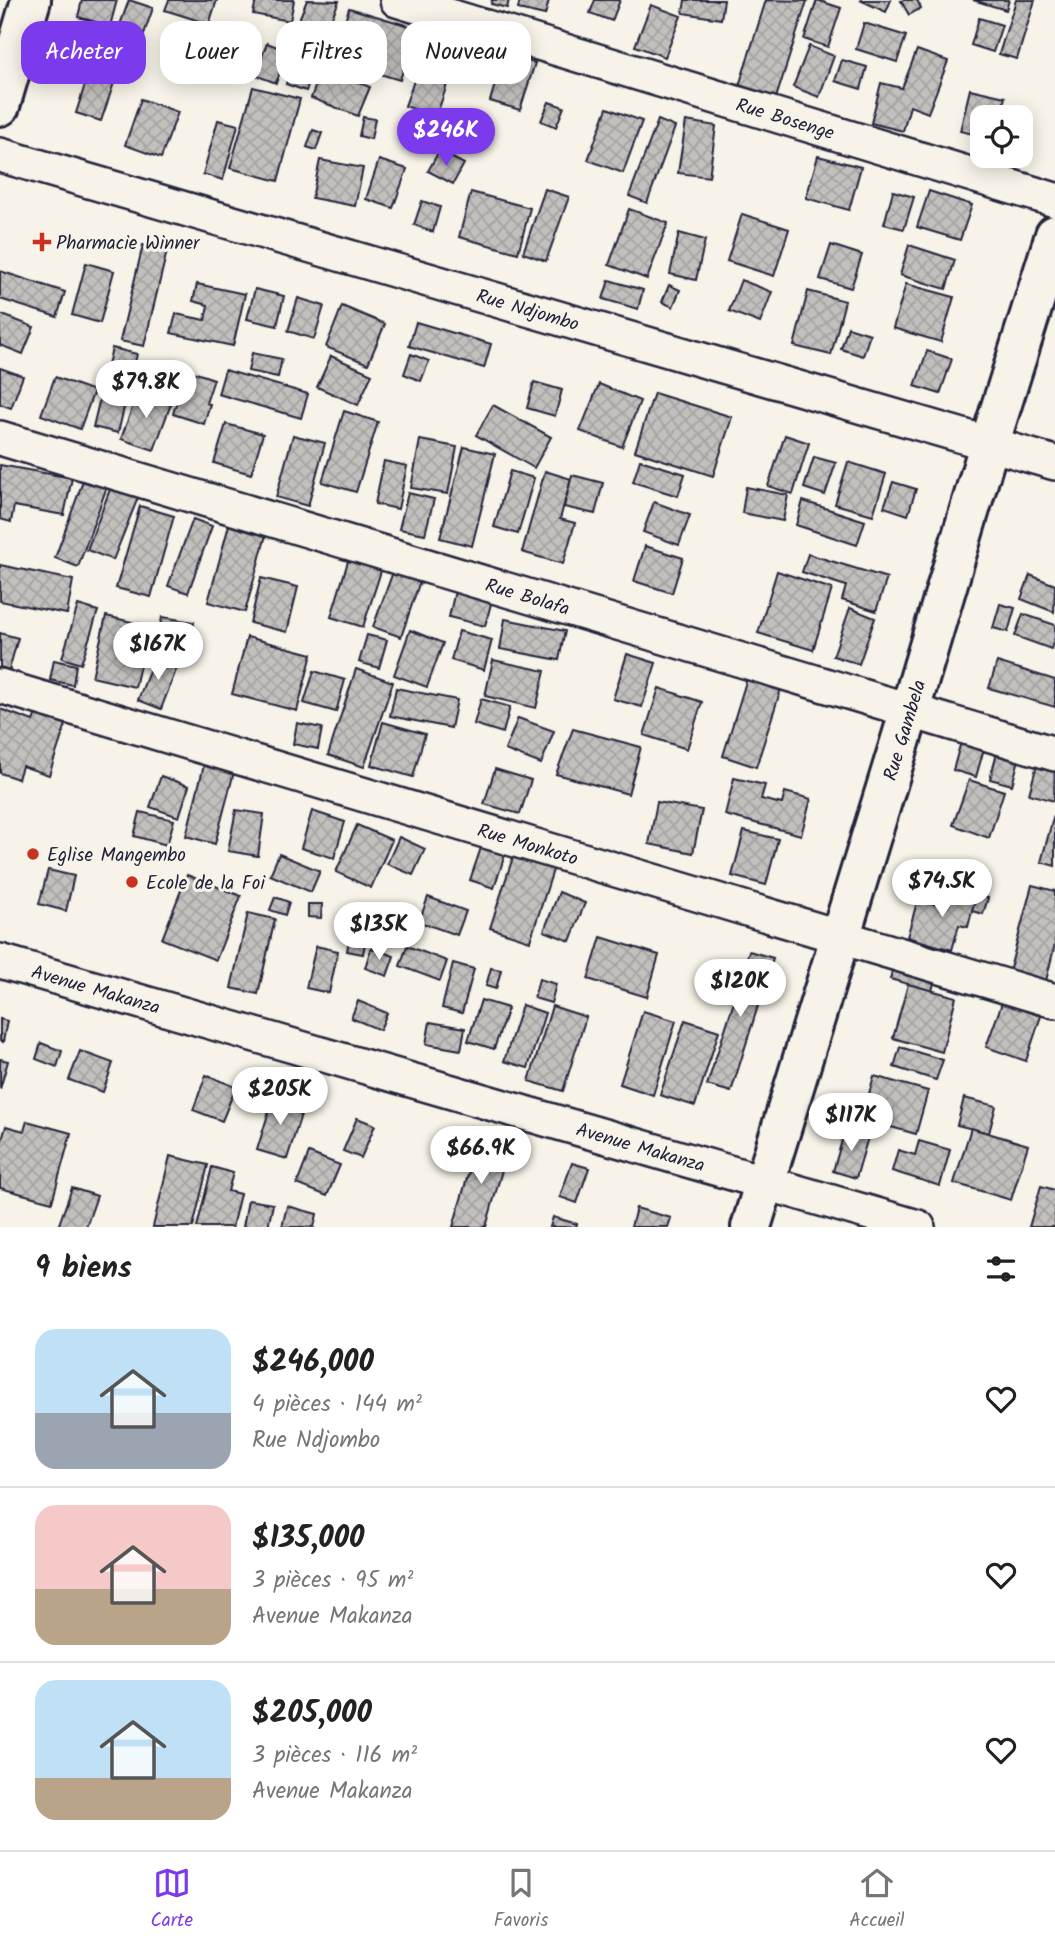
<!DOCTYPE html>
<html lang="fr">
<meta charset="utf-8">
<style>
body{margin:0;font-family:Kalam,sans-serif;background:#f6f6f6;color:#222;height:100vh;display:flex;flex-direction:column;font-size:26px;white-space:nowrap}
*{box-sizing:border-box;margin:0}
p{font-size:23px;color:#767676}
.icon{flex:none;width:38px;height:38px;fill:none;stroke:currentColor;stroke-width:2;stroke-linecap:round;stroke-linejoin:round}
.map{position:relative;height:1227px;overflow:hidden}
.drawer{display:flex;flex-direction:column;background:#fff;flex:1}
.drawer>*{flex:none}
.hud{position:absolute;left:21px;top:21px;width:700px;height:63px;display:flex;gap:14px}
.buttons{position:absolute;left:970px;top:105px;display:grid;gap:14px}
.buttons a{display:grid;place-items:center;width:63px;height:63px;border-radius:14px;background:#fff;box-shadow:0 4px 18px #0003;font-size:35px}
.price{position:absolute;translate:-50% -60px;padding:0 16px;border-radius:24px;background:#fff;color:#222;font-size:23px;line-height:46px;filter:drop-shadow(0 2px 4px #0008)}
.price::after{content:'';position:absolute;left:50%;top:42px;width:21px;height:16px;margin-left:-10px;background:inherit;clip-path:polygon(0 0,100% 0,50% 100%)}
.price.on{background:#7c3aed;color:#fff}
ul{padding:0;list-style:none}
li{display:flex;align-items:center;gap:21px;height:175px;padding:0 35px}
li+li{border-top:2px solid #e0e0e0}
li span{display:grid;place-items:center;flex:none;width:196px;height:140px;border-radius:21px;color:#555}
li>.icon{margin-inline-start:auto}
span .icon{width:84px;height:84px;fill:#fffc;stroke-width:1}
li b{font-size:30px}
h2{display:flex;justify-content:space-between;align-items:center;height:84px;padding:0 35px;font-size:30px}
.tag{padding:0 24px;border-radius:21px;background:#fff;box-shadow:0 4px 18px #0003;font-size:24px;line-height:63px}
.tag.on{background:#7c3aed;color:#fff}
.menu{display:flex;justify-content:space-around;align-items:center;height:98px;border-top:2px solid #e0e0e0;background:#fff;font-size:19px;color:#767676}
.menu a{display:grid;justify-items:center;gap:4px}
.menu .on{color:#7c3aed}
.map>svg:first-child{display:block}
.building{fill:url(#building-cross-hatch);stroke:#22223b;stroke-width:2}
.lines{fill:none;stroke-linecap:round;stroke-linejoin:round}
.street-casing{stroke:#22223b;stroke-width:38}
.secondary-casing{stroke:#22223b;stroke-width:44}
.street{stroke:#f7f3e8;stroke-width:33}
.secondary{stroke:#f7f3e8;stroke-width:38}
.poi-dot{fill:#c8321e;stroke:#f7f3e8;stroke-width:2.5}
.labels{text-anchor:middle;stroke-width:6;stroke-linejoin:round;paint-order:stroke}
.street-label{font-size:19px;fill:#22223b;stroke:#f7f3e8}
.poi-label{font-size:19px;fill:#22223b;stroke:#f7f3e8;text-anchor:start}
</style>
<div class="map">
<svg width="1055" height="1227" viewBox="0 0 1055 1227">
<defs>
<pattern id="building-cross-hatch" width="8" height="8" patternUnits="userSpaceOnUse" patternTransform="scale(1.75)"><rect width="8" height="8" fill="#c2bfbd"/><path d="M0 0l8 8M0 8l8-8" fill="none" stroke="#a6a4a3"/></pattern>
</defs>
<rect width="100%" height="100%" fill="#f7f3e8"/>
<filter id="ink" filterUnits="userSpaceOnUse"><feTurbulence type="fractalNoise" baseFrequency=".0143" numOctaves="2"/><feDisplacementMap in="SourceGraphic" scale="14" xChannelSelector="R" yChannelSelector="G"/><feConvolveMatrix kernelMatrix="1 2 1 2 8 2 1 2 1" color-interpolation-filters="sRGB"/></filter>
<g filter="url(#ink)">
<g class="building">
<polygon points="82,0 117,0 110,26 78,17"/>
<polygon points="129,0 153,8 144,34 120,25"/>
<polygon points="169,0 217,0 209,24 165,10"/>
<polygon points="256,0 294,0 290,21 253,14"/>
<polygon points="307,0 339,1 316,55 289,44"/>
<polygon points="492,0 509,0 507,8 491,4"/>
<polygon points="520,0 549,0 545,15 518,9"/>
<polygon points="595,0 620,0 612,21 590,13"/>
<polygon points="685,0 724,0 721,19 683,13"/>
<polygon points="766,0 807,1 776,98 739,86"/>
<polygon points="817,0 841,8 828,47 804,39"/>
<polygon points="860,0 891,0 886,12"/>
<polygon points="904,0 917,0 921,8 909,15 901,1"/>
<polygon points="973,0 1009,0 1006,10"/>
<polygon points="1016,0 1035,0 1017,59 999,54"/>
<polygon points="651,5 681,16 665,57 635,46"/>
<polygon points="349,8 416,28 400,80 333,60"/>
<polygon points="979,18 1002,25 993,52 971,45"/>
<polygon points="864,23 906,36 897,62 856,49"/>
<polygon points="479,41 497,45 490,74 473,70"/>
<polygon points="267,43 288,51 276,83 255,75"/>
<polygon points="809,46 834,56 819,97 793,87"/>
<polygon points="917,50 948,61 928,113 910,106 903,131 871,123 881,83 902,88"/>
<polygon points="504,54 535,63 520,110 490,101"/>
<polygon points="295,55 316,62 306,91 286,84"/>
<polygon points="842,60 867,67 861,89 835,81"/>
<polygon points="322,68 370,87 358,116 311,98"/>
<polygon points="90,69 116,77 101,121 76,113"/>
<polygon points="416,75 447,85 436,117 405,106"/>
<polygon points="253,87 300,99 278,181 230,168"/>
<polygon points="970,89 1005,97 1000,117 982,117 982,136 960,131"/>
<polygon points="141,99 178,112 161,158 125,145"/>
<polygon points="549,102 564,107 556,127 541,121"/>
<polygon points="607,108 642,121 623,173 588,160"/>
<polygon points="363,117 375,119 371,139 359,136"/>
<polygon points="218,120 238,125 223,180 203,174"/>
<polygon points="658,120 675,127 647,203 629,196"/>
<polygon points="686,121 716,126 709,177 678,173"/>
<polygon points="313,130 322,133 316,150 307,147"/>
<polygon points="439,151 464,164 453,184 428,171"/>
<polygon points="818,156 861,167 849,210 806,198"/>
<polygon points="320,160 363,168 355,206 312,198"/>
<polygon points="379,160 407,169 393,208 366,199"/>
<polygon points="545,189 569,197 546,261 523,253"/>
<polygon points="893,191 914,197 904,229 884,224"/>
<polygon points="929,191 972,205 960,240 917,227"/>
<polygon points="471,192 530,208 518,253 459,237"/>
<polygon points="422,201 440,207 433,232 414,225"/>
<polygon points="629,209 668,223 647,279 609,265"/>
<polygon points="742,214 789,229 774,276 727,261"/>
<polygon points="679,233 705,240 696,280 670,274"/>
<polygon points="143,245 167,251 144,346 120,341"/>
<polygon points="831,245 862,255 851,288 820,279"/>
<polygon points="909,245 955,260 946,289 900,275"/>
<polygon points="86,263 114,271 100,323 72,315"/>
<polygon points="0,271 65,292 57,317 0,299"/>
<polygon points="609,280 643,290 638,309 603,299"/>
<polygon points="741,280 772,292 760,323 729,311"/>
<polygon points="197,284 245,294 233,346 171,333 176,314 205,320 208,305 193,301"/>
<polygon points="906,284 954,297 941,342 893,328"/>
<polygon points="669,285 680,290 673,307 662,302"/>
<polygon points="255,289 284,296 277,326 247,319"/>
<polygon points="808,291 845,301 831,355 794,346"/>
<polygon points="298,298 324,306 314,339 288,331"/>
<polygon points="342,306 385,324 368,364 326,347"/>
<polygon points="0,314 34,327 23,354 0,345"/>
<polygon points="416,322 491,344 484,368 409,346"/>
<polygon points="848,327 870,334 863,356 841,349"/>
<polygon points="112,348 137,354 118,433 93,427"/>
<polygon points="927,351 952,359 940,394 915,386"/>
<polygon points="252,353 282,359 278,377 248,371"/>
<polygon points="411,354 429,361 421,381 404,374"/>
<polygon points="331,356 372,374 358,405 317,387"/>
<polygon points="141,365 164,368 162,386 139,383"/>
<polygon points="0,368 23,376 11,408 0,404"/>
<polygon points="181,368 214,379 206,403 210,404 204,424 173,414 178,397 172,395"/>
<polygon points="225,370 308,394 301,418 218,394"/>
<polygon points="55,377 94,391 80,429 41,415"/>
<polygon points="534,382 562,390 555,416 527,408"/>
<polygon points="599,384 640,401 622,447 580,431"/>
<polygon points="139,389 172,401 154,450 121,439"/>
<polygon points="654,393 732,417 713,476 635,451"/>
<polygon points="493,405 551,437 534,468 476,435"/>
<polygon points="344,411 378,422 356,492 322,482"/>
<polygon points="226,424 263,434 251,474 214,463"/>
<polygon points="293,435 325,443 308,506 276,497"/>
<polygon points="785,435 809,443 793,494 768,486"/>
<polygon points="420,440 457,447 448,494 411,488"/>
<polygon points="464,447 495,454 472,546 440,538"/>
<polygon points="814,457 836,463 825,495 804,488"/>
<polygon points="640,460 685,474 678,496 633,482"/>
<polygon points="384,461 407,466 398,509 375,504"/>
<polygon points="848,462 886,474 873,515 835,504"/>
<polygon points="0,465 72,478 64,515 14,506 11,522 0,519"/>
<polygon points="87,470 110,478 78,567 55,558"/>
<polygon points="510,471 534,478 518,534 494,527"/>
<polygon points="545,471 571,479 560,519 575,523 563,564 522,552"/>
<polygon points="572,475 603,483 595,514 564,507"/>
<polygon points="893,482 916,489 908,515 884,507"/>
<polygon points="112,484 139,495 113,560 87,550"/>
<polygon points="746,487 788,495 783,521 742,513"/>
<polygon points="408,493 434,499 425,534 399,529"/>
<polygon points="803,501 865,521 857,545 796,525"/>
<polygon points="654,502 690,515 679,545 643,532"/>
<polygon points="140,506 174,516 151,597 116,588"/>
<polygon points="232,514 269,524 245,612 208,602"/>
<polygon points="193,519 212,526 188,593 168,586"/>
<polygon points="645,546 683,558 672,593 634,581"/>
<polygon points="808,554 887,578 876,611 842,600 846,586 802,572"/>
<polygon points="349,558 382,568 363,627 331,617"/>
<polygon points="0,565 73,580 67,614 0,601"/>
<polygon points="777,571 832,589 813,650 758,633"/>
<polygon points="393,572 420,581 401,637 373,627"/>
<polygon points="1030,575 1055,585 1054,612 1021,599"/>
<polygon points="261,578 298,587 287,632 250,623"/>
<polygon points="455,591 492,600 485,626 449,617"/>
<polygon points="1000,604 1015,608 1008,632 993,628"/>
<polygon points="78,605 98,611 81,664 62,658"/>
<polygon points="850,608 875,618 859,664 833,656"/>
<polygon points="1023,614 1055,625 1055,637 1051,649 1015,636"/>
<polygon points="106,616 149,626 135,687 92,677"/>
<polygon points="162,617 194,622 191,646 158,642"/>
<polygon points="505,619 565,631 559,660 500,649"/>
<polygon points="410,630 443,643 427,687 394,675"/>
<polygon points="459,631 492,640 484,670 451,660"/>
<polygon points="0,633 18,638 9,670 0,667"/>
<polygon points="367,635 387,640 379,668 359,662"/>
<polygon points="247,637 312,654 297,711 232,694"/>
<polygon points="627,654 656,663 642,707 613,699"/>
<polygon points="155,656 178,665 161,709 138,700"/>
<polygon points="54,660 76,665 73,685 50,680"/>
<polygon points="493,660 545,671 536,708 485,696"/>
<polygon points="997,662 1055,680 1055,707 989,688"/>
<polygon points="356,669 393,682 364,767 328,755"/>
<polygon points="314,671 345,680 336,712 304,703"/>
<polygon points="748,675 782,686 756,767 723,756"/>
<polygon points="396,688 457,700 451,728 390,716"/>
<polygon points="659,688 702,702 687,749 644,735"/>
<polygon points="481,699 510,707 503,733 474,724"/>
<polygon points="0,709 33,721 36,714 66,724 49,775 22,766 18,779 0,773"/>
<polygon points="518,718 554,731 541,764 505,750"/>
<polygon points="383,722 425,734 413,777 371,765"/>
<polygon points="297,723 322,728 318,749 293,744"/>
<polygon points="573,729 641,747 628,794 556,774"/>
<polygon points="964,731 987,738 976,777 953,770"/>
<polygon points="999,746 1021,752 1012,785 990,779"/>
<polygon points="1039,757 1055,762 1054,801 1029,794"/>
<polygon points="204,765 234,772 215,844 186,836"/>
<polygon points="495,769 531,780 520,814 484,804"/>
<polygon points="161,776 189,786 179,817 150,807"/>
<polygon points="734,778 765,785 761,799 782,804 785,792 811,799 801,835 725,815"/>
<polygon points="969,780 1004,791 989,838 953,825"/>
<polygon points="657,802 702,810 693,853 649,844"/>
<polygon points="236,810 264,814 258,856 228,851"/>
<polygon points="312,811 345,822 334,858 301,848"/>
<polygon points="1055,811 1055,866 1041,862"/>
<polygon points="140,812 174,820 167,845 134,836"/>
<polygon points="357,825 392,840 371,888 336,872"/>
<polygon points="744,831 778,839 766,885 732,876"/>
<polygon points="399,837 425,849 413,875 387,864"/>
<polygon points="484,839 508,846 494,888 470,880"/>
<polygon points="515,851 555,864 530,941 490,928"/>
<polygon points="279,854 320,871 311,892 270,875"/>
<polygon points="48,870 74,876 66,911 39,904"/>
<polygon points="187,875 241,896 216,960 162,939"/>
<polygon points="1032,885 1055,891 1055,944 1044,989 1007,980"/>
<polygon points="947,887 976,895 968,927 959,925 952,950 907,937 918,899 941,906"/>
<polygon points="559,892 585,903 570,941 544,931"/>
<polygon points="976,895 988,898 983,914 972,911"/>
<polygon points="275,897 289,902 285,915 270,910"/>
<polygon points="428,897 466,911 457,935 419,922"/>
<polygon points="308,904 322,904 321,918 308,917"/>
<polygon points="248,913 275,919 258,994 231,988"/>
<polygon points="352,925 368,928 363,954 347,951"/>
<polygon points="601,937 659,955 647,997 588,979"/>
<polygon points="316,946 338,951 329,993 306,988"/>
<polygon points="407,946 447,961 440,981 400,966"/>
<polygon points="371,948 394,956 387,976 365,968"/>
<polygon points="749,951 773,958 731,1092 707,1085 740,983 729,979 734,963 744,967"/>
<polygon points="453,963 474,969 462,1013 442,1008"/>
<polygon points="894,964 936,976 932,991 890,979"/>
<polygon points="491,968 501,970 496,989 486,986"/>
<polygon points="539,979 556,984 551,1003 534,998"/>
<polygon points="908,984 956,997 942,1052 893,1038"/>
<polygon points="481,1000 508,1008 494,1049 468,1041"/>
<polygon points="358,1001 387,1013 380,1030 351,1018"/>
<polygon points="1002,1003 1041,1016 1026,1061 986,1047"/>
<polygon points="522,1005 545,1013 528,1068 504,1061"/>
<polygon points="552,1006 586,1017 563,1091 529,1081"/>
<polygon points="643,1011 676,1021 653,1095 620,1084"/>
<polygon points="0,1019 7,1021 3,1042 0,1041"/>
<polygon points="685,1020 719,1031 695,1106 660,1095"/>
<polygon points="430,1022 465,1028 461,1050 426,1044"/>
<polygon points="41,1043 62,1051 57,1067 36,1059"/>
<polygon points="900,1047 943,1060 936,1080 894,1067"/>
<polygon points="80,1051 113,1063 103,1092 69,1080"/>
<polygon points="0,1059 8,1061 0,1089"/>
<polygon points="206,1075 236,1087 222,1121 193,1110"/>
<polygon points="874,1076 928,1091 916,1134 862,1119"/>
<polygon points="274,1095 304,1105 287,1159 257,1150"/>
<polygon points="964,1098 996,1106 989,1133 957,1125"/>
<polygon points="357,1118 375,1125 361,1158 343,1151"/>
<polygon points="27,1121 71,1133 52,1202 0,1188 0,1147 6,1126 24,1131"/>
<polygon points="846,1127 869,1134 856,1178 833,1171"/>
<polygon points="971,1128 1028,1145 1011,1200 954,1183"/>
<polygon points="478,1140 508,1149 486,1227 453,1227"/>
<polygon points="919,1141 950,1150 940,1186 892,1171 898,1150 915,1155"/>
<polygon points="309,1153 340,1165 327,1196 297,1184"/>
<polygon points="170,1156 208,1165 193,1227 153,1227"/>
<polygon points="572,1163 589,1168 577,1203 560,1197"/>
<polygon points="212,1167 233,1173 228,1191 240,1194 232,1227 197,1227"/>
<polygon points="1041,1186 1055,1190 1055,1227 1029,1227"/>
<polygon points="72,1188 97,1196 86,1227 58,1227"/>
<polygon points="248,1200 273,1204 268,1227 243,1227"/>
<polygon points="287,1206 317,1214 314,1227 282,1227"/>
<polygon points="636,1208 671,1218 668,1227 631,1227"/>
<polygon points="553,1217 577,1224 576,1227 550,1227"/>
</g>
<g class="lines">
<g class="street-casing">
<g id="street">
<path id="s1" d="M397,0l658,200"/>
<path id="s2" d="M0,155l1055,308"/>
<path id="s3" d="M0,438l1055,316"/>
<path id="s4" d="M0,686l1055,315"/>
<path id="s5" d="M0,961l918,266"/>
</g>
</g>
<g class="secondary-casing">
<g id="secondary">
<polyline points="0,106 31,0"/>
<path id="s6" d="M751,1227l159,-517 80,-268 65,-207"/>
</g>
</g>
<use href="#street" class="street"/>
<use href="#secondary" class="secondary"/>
</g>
</g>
<g class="poi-dot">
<path d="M38.5 231.5h7v7h7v7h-7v7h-7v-7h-7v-7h7z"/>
<circle cx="33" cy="854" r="7"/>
<circle cx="132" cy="882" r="7"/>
</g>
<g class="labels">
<g class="street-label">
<text dy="7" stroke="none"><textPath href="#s1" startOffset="406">Rue Bosenge</textPath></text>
<text dy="7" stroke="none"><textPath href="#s2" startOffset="550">Rue Ndjombo</textPath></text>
<text dy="7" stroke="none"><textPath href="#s3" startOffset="551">Rue Bolafa</textPath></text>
<text dy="7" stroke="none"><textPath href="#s6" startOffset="520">Rue Gambela</textPath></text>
<text dy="7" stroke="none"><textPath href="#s4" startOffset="551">Rue Monkoto</textPath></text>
<text dy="7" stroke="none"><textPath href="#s5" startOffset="100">Avenue Makanza</textPath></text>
<text dy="7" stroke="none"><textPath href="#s5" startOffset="667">Avenue Makanza</textPath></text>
</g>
<g class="poi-label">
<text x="56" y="249">Pharmacie Winner</text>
<text x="47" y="861">Eglise Mangembo</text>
<text x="146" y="889">Ecole de la Foi</text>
</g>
</g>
</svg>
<div class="buttons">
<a><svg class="icon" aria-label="locate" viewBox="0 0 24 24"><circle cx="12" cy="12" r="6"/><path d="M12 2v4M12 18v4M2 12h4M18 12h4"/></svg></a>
</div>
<b class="price on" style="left:446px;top:168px">$246K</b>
<b class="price" style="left:146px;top:420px">$79.8K</b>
<b class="price" style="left:158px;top:682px">$167K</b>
<b class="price" style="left:942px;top:919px">$74.5K</b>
<b class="price" style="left:379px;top:962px">$135K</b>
<b class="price" style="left:740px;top:1019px">$120K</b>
<b class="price" style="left:280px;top:1127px">$205K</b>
<b class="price" style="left:851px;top:1153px">$117K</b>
<b class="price" style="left:481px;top:1186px">$66.9K</b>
<div class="hud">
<a class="tag on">Acheter</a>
<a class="tag">Louer</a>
<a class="tag">Filtres</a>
<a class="tag">Nouveau</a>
</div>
</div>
<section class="drawer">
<h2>9 biens<svg class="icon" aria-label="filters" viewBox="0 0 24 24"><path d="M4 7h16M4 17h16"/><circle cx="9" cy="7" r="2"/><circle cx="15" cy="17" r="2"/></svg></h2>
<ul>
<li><span style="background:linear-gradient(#bfe0f5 60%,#9aa5b1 0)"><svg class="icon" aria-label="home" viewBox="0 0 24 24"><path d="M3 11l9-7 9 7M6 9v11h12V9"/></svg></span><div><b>$246,000</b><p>4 pièces · 144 m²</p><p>Rue Ndjombo</p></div><svg class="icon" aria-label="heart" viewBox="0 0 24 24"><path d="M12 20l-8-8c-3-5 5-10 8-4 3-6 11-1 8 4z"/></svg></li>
<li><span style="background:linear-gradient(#f6c9c9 60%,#b9a48a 0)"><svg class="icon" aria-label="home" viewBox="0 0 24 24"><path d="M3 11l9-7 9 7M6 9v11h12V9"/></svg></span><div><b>$135,000</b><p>3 pièces · 95 m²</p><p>Avenue Makanza</p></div><svg class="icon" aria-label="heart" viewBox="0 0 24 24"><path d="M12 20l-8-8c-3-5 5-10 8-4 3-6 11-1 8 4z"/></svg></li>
<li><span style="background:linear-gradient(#bfe0f5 70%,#b9a48a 0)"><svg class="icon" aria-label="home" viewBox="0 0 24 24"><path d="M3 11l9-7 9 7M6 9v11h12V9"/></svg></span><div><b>$205,000</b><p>3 pièces · 116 m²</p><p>Avenue Makanza</p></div><svg class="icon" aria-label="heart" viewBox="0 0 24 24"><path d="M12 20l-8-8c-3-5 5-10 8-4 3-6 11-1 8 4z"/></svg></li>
</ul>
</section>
<nav class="menu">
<a class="on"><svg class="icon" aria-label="map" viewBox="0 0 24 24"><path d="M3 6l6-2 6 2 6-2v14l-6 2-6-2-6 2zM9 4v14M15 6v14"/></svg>Carte</a>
<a><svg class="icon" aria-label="saved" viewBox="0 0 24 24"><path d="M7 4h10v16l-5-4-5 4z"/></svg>Favoris</a>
<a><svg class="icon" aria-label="home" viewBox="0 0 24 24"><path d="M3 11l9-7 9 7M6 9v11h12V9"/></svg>Accueil</a>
</nav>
